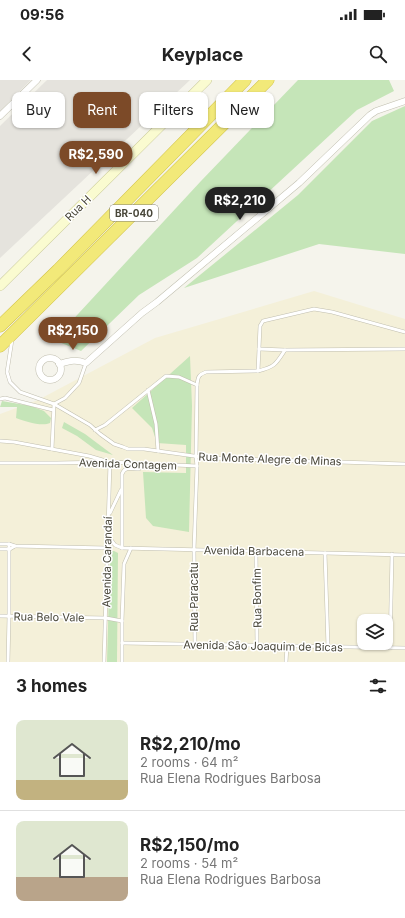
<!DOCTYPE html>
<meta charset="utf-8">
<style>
body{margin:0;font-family:Inter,sans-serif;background:#f6f6f6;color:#222;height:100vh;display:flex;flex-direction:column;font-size:15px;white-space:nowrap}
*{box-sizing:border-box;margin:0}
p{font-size:13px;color:#767676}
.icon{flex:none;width:22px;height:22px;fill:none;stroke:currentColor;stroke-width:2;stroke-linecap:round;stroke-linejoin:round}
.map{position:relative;height:582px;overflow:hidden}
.panel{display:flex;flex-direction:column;background:#fff;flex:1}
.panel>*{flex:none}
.guide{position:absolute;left:12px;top:12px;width:381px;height:36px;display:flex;gap:8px}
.fabs{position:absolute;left:357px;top:534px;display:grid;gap:8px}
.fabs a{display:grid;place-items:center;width:36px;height:36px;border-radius:8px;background:#fff;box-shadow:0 1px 3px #0004;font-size:20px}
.price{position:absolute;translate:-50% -34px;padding:0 9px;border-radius:14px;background:#7c4a28;color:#fff;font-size:13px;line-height:26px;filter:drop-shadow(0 1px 2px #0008)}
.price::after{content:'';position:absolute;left:50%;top:24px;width:12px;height:9px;margin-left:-6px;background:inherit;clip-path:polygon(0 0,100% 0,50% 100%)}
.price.active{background:#222;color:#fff}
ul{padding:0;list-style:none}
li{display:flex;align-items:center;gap:12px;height:100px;padding:0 16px}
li+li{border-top:1px solid #e0e0e0}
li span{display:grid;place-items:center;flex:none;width:112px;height:80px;border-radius:8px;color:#555}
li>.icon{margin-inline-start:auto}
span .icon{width:48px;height:48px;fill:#fffc;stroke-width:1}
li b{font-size:17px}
h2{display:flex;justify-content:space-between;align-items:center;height:48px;padding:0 16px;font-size:17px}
.chip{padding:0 14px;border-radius:8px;background:#fff;box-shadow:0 1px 3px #0004;font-size:14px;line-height:36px}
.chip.active{background:#7c4a28;color:#fff}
.status{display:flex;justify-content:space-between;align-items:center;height:28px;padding:0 20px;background:#fff;direction:ltr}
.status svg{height:11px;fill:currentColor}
header{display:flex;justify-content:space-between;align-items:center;height:52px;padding:0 16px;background:#fff;font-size:18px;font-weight:700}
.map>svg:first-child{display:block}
.commercial{fill:#f4f0d9;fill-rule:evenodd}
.industrial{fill:#e5e3dd}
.green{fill:#c5e5b8}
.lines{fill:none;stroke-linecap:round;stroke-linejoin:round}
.lane-casing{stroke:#c0beaf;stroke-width:4}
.street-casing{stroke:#c0beaf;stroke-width:7}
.secondary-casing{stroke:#caca9b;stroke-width:10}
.highway-casing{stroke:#d2c349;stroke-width:13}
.lane{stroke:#fff;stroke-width:3}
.street{stroke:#fff;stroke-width:6}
.secondary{stroke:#fafbd0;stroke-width:9}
.highway{stroke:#f2e979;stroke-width:12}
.labels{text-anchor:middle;stroke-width:3;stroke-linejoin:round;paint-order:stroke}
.shield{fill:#fff;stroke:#807e75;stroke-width:1}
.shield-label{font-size:10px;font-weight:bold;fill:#49473a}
.street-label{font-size:11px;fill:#49473a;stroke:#fff}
</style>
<div class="status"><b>09:56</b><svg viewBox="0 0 49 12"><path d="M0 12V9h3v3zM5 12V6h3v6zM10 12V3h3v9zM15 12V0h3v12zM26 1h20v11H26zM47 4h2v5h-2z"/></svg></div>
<header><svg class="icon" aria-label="back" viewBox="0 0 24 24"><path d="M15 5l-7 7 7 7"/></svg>Keyplace<svg class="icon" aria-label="search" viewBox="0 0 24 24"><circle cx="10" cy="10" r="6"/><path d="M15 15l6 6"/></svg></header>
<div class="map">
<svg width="405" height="582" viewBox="0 0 405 582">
<rect width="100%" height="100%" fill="#f5f4ec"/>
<path class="commercial" d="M314,211l91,28v343h-405v-248l38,-14 117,-62zM364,541h22v22h-22z"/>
<g class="industrial">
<polygon points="0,0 31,0 0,31"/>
<polygon points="47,0 190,0 0,178 0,46"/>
</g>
<g class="green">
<polygon points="298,0 389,0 394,11 357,30 197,178 139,215 81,271 54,260 201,101"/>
<polygon points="405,26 405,174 319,164 184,208 298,115 372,41"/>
<polygon points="190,276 192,326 189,452 153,446 146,438 143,392 186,393 186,365 157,363 152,348 132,328"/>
<path d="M2,321l29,5 13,5 7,7 -1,5c-8,4 -26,-2 -34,-5l1,-11h-17z"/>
<polygon points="64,342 85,354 113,375 96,370 77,356 62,348"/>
<polygon points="111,471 114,471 118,473 117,582 107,582 110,475"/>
</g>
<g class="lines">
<g class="lane-casing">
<g id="lane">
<polyline points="12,260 7,292 10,302 20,312 54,324 90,345 100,354 114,364 123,367 128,369 144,369 208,378 405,384"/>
<polyline points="259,269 285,270 405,269"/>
<path d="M258,291c17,-4 18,-7 27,-21"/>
<polyline points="148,310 156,344 158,371"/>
<polyline points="0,319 5,318 53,330"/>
<polyline points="54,324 65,318 79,303 86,283"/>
<polyline points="95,350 105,345 166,296 179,297 197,305"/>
<polyline points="0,361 14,362 89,376 106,381"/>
<polyline points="52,369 54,324"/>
<polyline points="0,383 57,383 110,382 197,386"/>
<polyline points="110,433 121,410"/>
<polyline points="108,456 115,465 122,468 405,475"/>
<polyline points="0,464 9,464 15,466 107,468"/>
<path d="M122,468v-74c3,-8 9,-5 17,-5"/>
<polyline points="0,469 10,469 15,466"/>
<polyline points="256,471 257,566"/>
<polyline points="325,473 328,567"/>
<polyline points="0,536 106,538 122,541"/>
<polyline points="122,563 405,568"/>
<path d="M195,565l-1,-95 3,-84 -1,-9 1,-72c1,-8 1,-10 9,-13l52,-1 2,-45 3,-5 51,-12 18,3 73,20"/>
<polyline points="390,568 392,474"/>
<polyline points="8,582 9,536 9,464"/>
<polyline points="104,582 110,382"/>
<polyline points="122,582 122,541 124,484 131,468"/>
<polyline points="286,582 287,566"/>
</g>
</g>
<g class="street-casing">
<g id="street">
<polyline points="0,36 37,0"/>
<circle cx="50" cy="289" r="11"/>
<path d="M59,284c11,-3 16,-5 27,-1l56,-50 15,-11 142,-119 71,-68 6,-4 29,-10"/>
</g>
</g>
<g class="secondary-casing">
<polyline id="secondary" points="0,206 207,0"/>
</g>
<g class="highway-casing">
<g id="highway">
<polyline points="0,246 58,190 245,0"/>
<polyline points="0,266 268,0"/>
</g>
</g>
<use href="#lane" class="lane"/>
<use href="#street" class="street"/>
<use href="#secondary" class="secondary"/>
<use href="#highway" class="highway"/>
</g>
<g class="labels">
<rect class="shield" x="110" y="125" width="48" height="16" rx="3"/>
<g class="shield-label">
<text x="134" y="137">BR-040</text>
</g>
<g class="street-label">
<text transform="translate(78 128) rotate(-45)" y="4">Rua H</text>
<text transform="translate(270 379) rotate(2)" y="4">Rua Monte Alegre de Minas</text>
<text transform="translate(128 384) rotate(2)" y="4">Avenida Contagem</text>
<text transform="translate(254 471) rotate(1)" y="4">Avenida Barbacena</text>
<text transform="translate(107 482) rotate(-89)" y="4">Avenida Carandaí</text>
<text transform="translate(194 517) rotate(-90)" y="4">Rua Paracatu</text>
<text transform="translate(257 518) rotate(-91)" y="4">Rua Bonfim</text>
<text transform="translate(49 537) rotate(1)" y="4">Rua Belo Vale</text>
<text transform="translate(263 566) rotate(1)" y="4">Avenida São Joaquim de Bicas</text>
</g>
</g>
</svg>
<div class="fabs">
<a><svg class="icon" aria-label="layers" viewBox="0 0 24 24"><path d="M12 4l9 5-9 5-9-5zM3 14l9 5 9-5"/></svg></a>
</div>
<b class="price" style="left:96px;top:95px">R$2,590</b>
<b class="price active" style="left:240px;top:141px">R$2,210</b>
<b class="price" style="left:73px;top:271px">R$2,150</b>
<div class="guide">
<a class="chip">Buy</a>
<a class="chip active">Rent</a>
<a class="chip">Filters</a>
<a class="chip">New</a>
</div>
</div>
<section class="panel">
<h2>3 homes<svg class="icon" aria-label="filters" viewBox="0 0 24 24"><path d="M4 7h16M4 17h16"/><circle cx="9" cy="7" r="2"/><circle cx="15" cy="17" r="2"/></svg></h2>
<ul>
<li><span style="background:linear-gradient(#dfe7d0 75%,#c2b280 0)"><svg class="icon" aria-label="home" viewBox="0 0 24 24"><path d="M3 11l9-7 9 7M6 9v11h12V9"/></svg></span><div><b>R$2,210/mo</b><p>2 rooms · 64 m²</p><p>Rua Elena Rodrigues Barbosa</p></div></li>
<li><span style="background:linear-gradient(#dfe7d0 70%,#b9a48a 0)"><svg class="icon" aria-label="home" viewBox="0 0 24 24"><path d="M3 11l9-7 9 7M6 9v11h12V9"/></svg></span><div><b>R$2,150/mo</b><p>2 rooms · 54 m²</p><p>Rua Elena Rodrigues Barbosa</p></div></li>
</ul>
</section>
